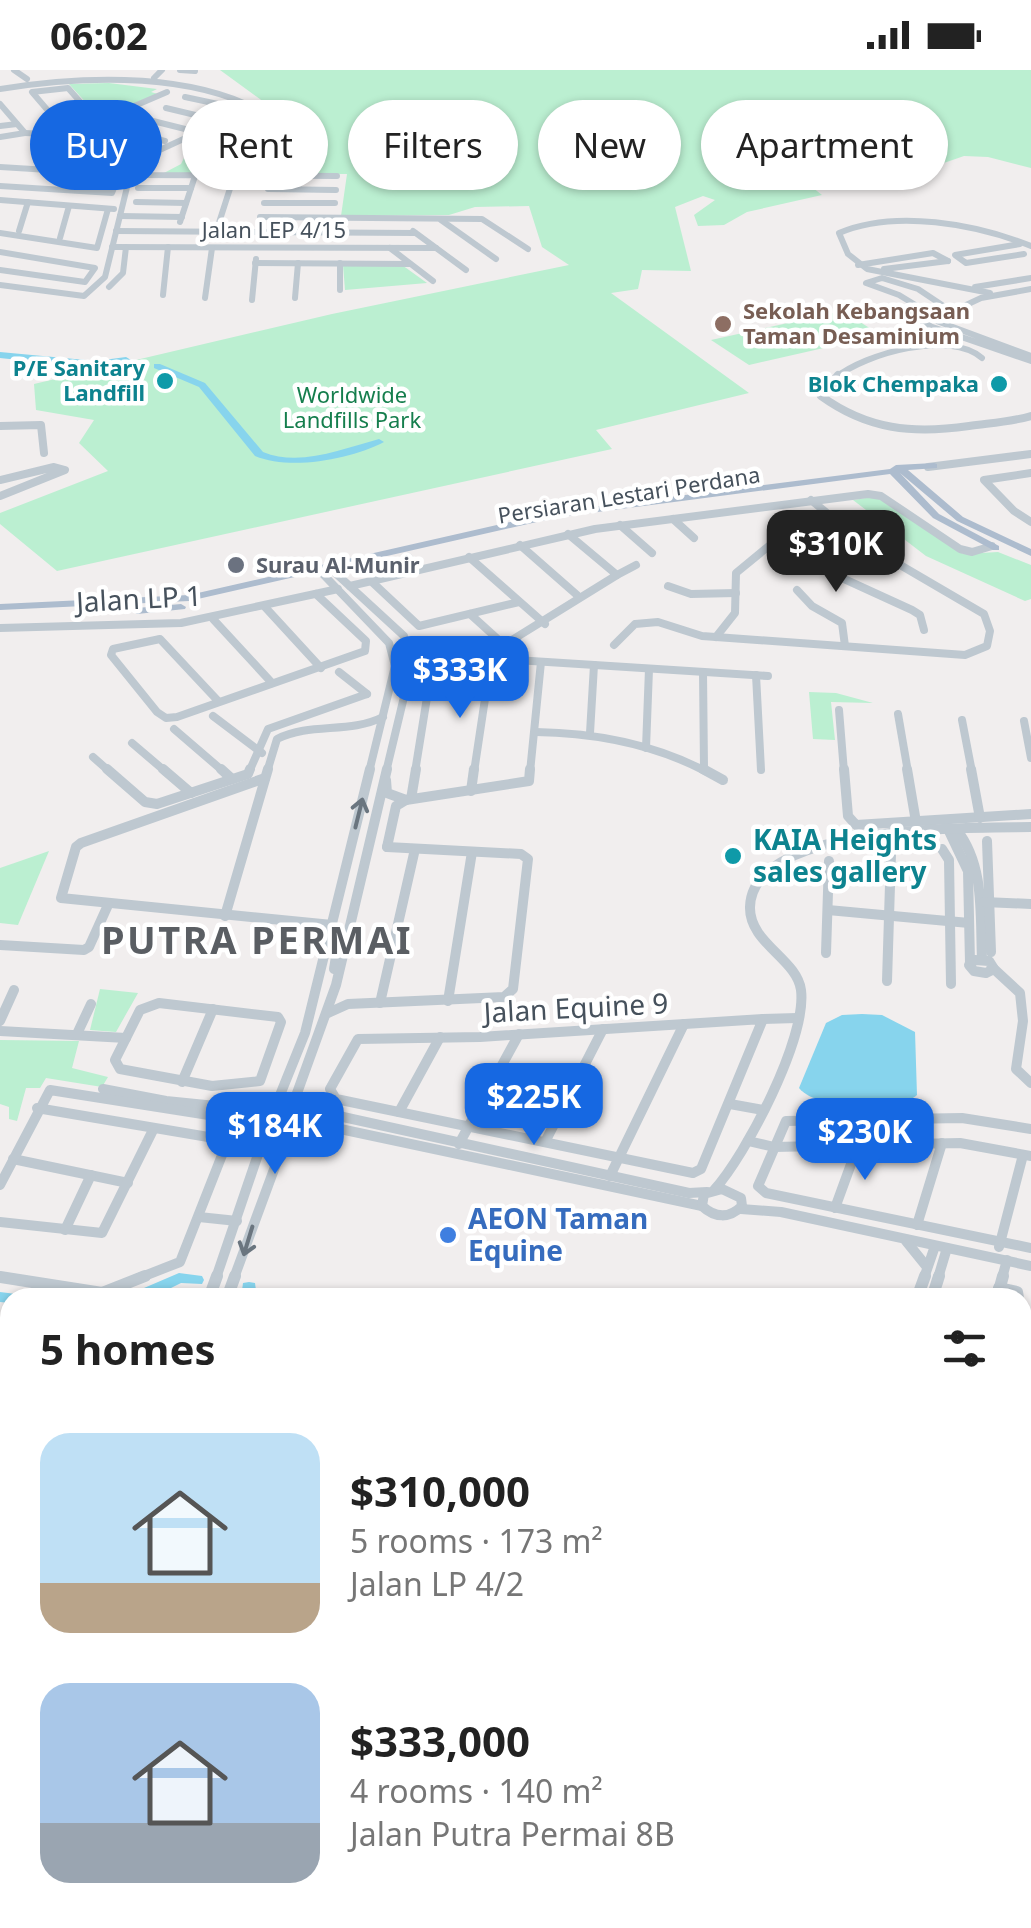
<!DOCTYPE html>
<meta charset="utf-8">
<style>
body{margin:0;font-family:"Noto Sans",sans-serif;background:#f6f6f6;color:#222;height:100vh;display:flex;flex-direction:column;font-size:38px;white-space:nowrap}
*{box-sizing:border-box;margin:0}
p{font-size:32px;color:#767676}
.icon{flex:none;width:55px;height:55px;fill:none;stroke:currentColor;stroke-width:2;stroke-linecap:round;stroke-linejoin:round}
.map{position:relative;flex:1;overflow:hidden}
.drawer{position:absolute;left:0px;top:1218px;width:1032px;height:642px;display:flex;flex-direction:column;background:#fff;border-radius:30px 30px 0 0;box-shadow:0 2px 8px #0004}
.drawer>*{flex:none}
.guide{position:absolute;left:30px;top:30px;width:972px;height:90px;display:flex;gap:20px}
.price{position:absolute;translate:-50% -85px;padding:0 22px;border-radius:20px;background:#1668e2;color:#fff;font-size:32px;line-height:65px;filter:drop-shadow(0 2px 5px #0008)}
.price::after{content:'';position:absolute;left:50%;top:60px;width:30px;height:22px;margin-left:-15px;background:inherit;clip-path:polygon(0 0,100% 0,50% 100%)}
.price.active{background:#222;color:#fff}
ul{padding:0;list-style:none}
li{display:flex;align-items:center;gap:30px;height:250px;padding:0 40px}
li span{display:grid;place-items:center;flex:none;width:280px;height:200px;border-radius:30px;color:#555}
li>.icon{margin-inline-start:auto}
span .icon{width:120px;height:120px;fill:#fffc;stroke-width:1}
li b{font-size:42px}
h2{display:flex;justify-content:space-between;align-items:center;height:120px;padding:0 40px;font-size:42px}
.tag{padding:0 35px;border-radius:45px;background:#fff;box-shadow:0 2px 8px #0004;font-size:35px;line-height:90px}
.tag.active{background:#1668e2;color:#fff}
.status{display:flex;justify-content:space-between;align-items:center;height:70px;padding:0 50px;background:#fff;direction:ltr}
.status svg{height:28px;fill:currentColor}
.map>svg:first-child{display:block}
.green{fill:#bbefd1}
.water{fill:#87d4ed}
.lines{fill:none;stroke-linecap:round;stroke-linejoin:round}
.river{fill:#87d4ed;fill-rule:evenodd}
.minor-far3{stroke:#bec8d0;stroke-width:6}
.minor-far2{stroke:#bec8d0;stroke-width:8}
.minor-far1{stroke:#bec8d0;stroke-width:10}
.minor{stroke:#bec8d0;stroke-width:12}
.major{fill:#adbcce;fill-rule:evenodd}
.rail-casing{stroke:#b0b3b9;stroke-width:8}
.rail{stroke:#fff;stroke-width:4;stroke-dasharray:10;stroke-linecap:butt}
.oneway{stroke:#6a757f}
.education-dot{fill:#8d6e63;stroke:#fff;stroke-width:4}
.culture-dot{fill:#0f9aa8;stroke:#fff;stroke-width:4}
.worship-dot{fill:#6b7280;stroke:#fff;stroke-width:4}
.shop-dot{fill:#3f7fe0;stroke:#fff;stroke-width:4}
.labels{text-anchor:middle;stroke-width:9;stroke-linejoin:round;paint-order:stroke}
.far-street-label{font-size:22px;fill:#46515c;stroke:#fff}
.far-education-label{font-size:22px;font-weight:bold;fill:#785e54;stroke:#fff;text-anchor:start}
.far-culture-label{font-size:22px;font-weight:bold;fill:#0d838f;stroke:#fff;text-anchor:end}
.far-park-label{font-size:22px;fill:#157e4d;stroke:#fff}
.far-worship-label{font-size:22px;font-weight:bold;fill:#5b616d;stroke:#fff;text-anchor:start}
.street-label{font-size:28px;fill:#46515c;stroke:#fff}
.culture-label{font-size:28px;font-weight:bold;fill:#0d838f;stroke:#fff;text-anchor:start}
.shop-label{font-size:28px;font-weight:bold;fill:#366cbe;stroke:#fff;text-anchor:start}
.district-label{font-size:38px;font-weight:bold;letter-spacing:2.5px;fill:#5a5e63;stroke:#fff}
</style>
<div class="status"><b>06:02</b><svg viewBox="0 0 49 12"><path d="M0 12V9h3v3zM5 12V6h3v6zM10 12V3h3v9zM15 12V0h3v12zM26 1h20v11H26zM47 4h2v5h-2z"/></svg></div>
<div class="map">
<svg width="1031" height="1858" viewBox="0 0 1031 1858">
<rect width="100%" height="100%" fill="#f1eeee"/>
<g class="green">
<polygon points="220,0 1031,0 1031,98 988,87 964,86 941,94 834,78 786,90 793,102 822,125 747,142 724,155 698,156 694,145 715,130 703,126 675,137 691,201 642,200 638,219 611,223 749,323 596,360 612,379 57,501 0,454 0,443 108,401 79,373 94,350 36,340 34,314 332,244 569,195 542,177 529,136 475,137 449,145 341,146 347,104 164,103 181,94 185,86 221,85 279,43"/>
<polygon points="69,14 109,13 157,19 151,22 158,24 99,47"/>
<polygon points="343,195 402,195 427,213 345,220"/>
<polygon points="842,241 881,265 749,295 711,270"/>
<polygon points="872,427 885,431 963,484 998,482 1031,495 1031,529 1025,531 926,486 853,430"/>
<polygon points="809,622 836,623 873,633 831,632 835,670 813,669"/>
<polygon points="49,781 18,855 0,853 0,798"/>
<polygon points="100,919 138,923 116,962 90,960"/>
<polygon points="0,970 79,971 72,998 108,1007 102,1017 46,1008 40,1018 26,1018 17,1051 9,1049 9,1037 0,1034"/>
</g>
<path class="water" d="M862,944l20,1 33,17 2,63c-20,18 -101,15 -118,-7l27,-65 16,-8z"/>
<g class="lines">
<g class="river">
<path d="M0,282l96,9 30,-4 5,3c-32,14 -95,1 -131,-2z"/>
<path d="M154,294h6l45,19 58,69c37,15 79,-3 116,-13l5,3c-33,17 -93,29 -129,14l-56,-69 -45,-19z"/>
<polygon points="179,1203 202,1206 204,1210 202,1214 181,1213 151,1228 128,1228 130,1224"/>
<polygon points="249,1212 255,1213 257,1228 241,1228 243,1213"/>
<polygon points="0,1222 16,1224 18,1228 10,1228 10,1233 0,1232"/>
<polygon points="1022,1619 1031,1623 1031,1640 1022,1637"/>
</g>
<g class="minor-far3">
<polyline points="14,0 27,9"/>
<polyline points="180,0 195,1"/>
<polyline points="154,8 162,0"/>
<path d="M0,19c75,-12 175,-17 246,15"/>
<polyline points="185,27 232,37"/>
<polyline points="0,34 25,63 0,67"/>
<polyline points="166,38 212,49"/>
<polyline points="141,48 189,60"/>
<polyline points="0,56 17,54"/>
<polyline points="116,59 165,71"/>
<polyline points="25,63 67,65 167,22"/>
<polyline points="68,64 32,22 68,18 98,52"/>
<polyline points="91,70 140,82"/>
<polyline points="0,97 130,105 337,106"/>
<polyline points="42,99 66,70"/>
<polyline points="78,102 102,73"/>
<polyline points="120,102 133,86 144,81"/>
<polyline points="0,116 112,123 116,113 106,109"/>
<polyline points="138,118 191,118"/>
<polyline points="268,119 336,120"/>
<polyline points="0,130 114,139"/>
<polyline points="136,132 186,133"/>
<polyline points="264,133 335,133"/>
<polyline points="120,146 182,147"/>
<polyline points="260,147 482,149 528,179"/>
<polyline points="441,150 496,189"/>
<polyline points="180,152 195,106"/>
<polyline points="19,161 28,132"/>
<polyline points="116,161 415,163"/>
<polyline points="413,161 466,200"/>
<polyline points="216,162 234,106"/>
<polyline points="0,163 97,178 108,139"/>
<polyline points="60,168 69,136"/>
<polyline points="1020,174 955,185 966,193 1024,184"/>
<polyline points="112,177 436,178"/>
<polyline points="390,178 433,211"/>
<polyline points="0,182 95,198 85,212 0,200"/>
<polyline points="255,193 410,194"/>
<polyline points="340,193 340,220"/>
<polyline points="858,195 933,183 948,191"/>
<polyline points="884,199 948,191"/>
<polygon points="882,208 918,219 942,235 922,239 899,225 866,213"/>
<polyline points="0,215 84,226 105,207 130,105 138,90 244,41 246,34"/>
<polyline points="109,217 123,203 126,177"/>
<polyline points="975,217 1031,208"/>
<path d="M990,223l-123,-24 -19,-15 -9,-21c56,-24 137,-9 192,13"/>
<polyline points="163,225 168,177"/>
<polyline points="205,228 212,178"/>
<polyline points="295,228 298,193"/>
<polyline points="252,230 256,189"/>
<polyline points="934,250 981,228 1031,219"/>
<polyline points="1031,286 934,250 918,252 1031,291"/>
<path d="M835,308c31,-25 115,-48 147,-20"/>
</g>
<g class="minor-far2">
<path d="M838,305l-17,21c47,34 92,38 148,30 21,-3 42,-4 62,-10"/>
<polyline points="0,356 41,355 44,383"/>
<polyline points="928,397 1031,384"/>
<polyline points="1031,403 984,410 1014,441 1031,452"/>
<polyline points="0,410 54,397 65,400 0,426"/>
<polyline points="673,449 694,468"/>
<polyline points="620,455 652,483"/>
<polyline points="520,475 577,525"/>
<polyline points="772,476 912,540 920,545 924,560"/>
<polyline points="408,487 420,499"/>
<polyline points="469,487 545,554"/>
<polyline points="330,498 404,566 409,606 386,702"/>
<polyline points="319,500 389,573 395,596 369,702"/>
<polyline points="617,505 636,495"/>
<polyline points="371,511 419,556 519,532"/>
<polyline points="350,516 595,459 868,424 881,426 960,479 972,482 992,476"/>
<polyline points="668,516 691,524 736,523"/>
<polyline points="797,520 812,536 842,553 845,576"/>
<polyline points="265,537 321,598"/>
<polyline points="470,544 502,573 507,573 617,505 568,464"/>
<polyline points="213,549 272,613"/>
<polyline points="0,558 181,553 338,519"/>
<polyline points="716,567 735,543 736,503 798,452 827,446"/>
<polyline points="614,575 635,554 658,552 702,566 965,585 987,576 990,561 984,544 866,475 811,430"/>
<polyline points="404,583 768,606"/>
<polyline points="339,602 367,624"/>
<polyline points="703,602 704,698"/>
<polyline points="756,605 761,700"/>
<polyline points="219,632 160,569 113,579 111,585 157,642 166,648 177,647 365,581 366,571 316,524"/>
<polyline points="839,640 844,702"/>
<polyline points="898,644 908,702"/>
<polyline points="213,646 262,683"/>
<polyline points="962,650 972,702"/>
<polyline points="1024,651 1031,688"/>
<polyline points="174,659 224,702"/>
<path d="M536,662c60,1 118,12 171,40"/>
<polyline points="590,663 594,595"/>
<polyline points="132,673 166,702"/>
<polyline points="646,678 649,599"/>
<polyline points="93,687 110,702"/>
<polyline points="249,702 268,659 367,624"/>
<path d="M267,702l10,-33c34,-17 72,-5 106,-22"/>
<polyline points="415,702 434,584"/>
<polyline points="474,702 491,589"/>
<polyline points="530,702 541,592"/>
</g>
<g class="minor-far1">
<polyline points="107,699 145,732 157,734 248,704 250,699"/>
<polyline points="163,699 191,723"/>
<polyline points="221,699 232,709"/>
<polyline points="703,699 723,710"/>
<polyline points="844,699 848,746 856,755 1031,744"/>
<polyline points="907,699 916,752"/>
<polyline points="971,699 980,748"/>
<polyline points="265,708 81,773 76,777 61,828 332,855"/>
<polyline points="386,710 387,723 406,730 529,711 530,699"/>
<polyline points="471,721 474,699"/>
<polyline points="411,729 416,699"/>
<path d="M957,760c28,36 23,85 25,129"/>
<polyline points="949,761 968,801 970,893"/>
<polyline points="987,771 991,882"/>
<polyline points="387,777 396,736 406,730"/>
<polyline points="942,779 949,790 951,914"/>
<polyline points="984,832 1031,834"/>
<polyline points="828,840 969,853"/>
<polyline points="225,846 268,699"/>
<polyline points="332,855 340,861 334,899"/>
<polyline points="0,875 84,880 89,877 108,835"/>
<polyline points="826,883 829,791"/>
<polygon points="975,890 989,891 994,899 986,903 974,901 969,895"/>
<polyline points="994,899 1020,923 1023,951 1016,999 1031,1013"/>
<polyline points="887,911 891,783"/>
<polyline points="448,931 472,782"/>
<polygon points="159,933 278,947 281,952 260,1011 212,1016 120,999 115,990 140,940"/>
<polyline points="380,933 415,779"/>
<polyline points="328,943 348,934 504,927 513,919 528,789 521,784 387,777"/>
<polygon points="763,949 701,1099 693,1103 336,1029 330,1019 358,969 480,967"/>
<polyline points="763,949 797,948"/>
<polyline points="0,951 14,920"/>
<polyline points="0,961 126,968"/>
<polyline points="77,964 91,934"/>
<polyline points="182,1012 213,939"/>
<polyline points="103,1019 166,1031 265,1041"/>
<polyline points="730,1034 763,1040"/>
<polyline points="276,1035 305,963 370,699"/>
<polyline points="292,1037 336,915 387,699"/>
<polyline points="37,1038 220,1069 226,1075 180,1192 139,1208"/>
<polyline points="399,1042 440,967"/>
<polyline points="263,1049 269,1038 284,1034 689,1123 707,1122"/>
<polyline points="298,1050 702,1136"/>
<polyline points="1031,1059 962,1048 786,1051 758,1116 766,1123 1031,1178"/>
<polyline points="748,1071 774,1077 960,1073 1031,1086"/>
<polyline points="545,1072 603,959"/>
<polyline points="459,1074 519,964"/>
<polyline points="13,1089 128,1113"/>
<polyline points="610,1106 684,954"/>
<polyline points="0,1115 50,1020 215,1046 263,1049"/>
<path d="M722,1119l19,9 1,8c-13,13 -27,12 -40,0l2,-12z"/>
<path d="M714,1120c32,-35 93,-152 87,-200 -4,-31 -52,-47 -51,-83 2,-84 222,-79 281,-80"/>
<polyline points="835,1138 858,1075"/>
<polyline points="741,1139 781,1142 1031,1196"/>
<polyline points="199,1147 237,1151"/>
<polyline points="0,1152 102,1163 153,1060"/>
<polyline points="917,1155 942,1073"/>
<polyline points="65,1160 91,1105"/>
<polyline points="906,1171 927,1197"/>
<polyline points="999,1177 1023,1085"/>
<polyline points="0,1207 8,1208"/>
<polyline points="216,1208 268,1055"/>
<polyline points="234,1208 290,1056"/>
<polyline points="924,1208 935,1176"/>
<polyline points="938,1208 947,1178"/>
<polyline points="1002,1208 1007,1190"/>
</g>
<g class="minor">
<polyline points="0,1207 102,1223 145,1206"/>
<polyline points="999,1218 1017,1222 1018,1228"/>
<polyline points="209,1228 217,1206"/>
<polyline points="227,1228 235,1206"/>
<polyline points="917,1228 925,1206"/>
<polyline points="932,1228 939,1206"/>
<polyline points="997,1228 1003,1206"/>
<polyline points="1022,1274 1031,1275"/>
<polyline points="1022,1288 1031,1289"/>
<polyline points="0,1301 10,1303"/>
<polyline points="1022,1328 1031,1330"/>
<polyline points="1022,1349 1031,1351"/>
<polyline points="1022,1414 1031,1416"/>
<polyline points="1022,1572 1031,1560"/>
<polyline points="0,1575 10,1576"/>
<polyline points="0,1597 10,1599"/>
<polyline points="1022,1601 1031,1608"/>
<polyline points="0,1613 10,1614"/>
<polyline points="0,1665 9,1674 0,1698"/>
<polyline points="1022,1732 1026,1735 1022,1739"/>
<polyline points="0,1770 10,1766"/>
<polyline points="0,1818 10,1814"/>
<polyline points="57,1850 61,1858"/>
<polyline points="482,1850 487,1858"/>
<polyline points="1010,1850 1020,1858"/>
<polyline points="102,1858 121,1850"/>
<polyline points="361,1858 378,1850"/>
</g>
<g class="major">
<polygon points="934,393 937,394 937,398 908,400 963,447 1031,479 1031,486 957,451 900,403 939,444 999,476 999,480 993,480 933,448 890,404 559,447 189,531 0,540 0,534 189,525 559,441 890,399 896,395"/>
<polygon points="181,534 186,537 185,539 137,544 132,541 137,538"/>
<polygon points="0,1253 10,1255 10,1265 0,1263"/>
<polygon points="0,1267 10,1269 10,1279 0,1277"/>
<polygon points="1022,1652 1031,1656 1031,1688 1022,1684"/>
</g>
<g class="rail-casing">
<g id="rail">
<polyline points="0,1288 10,1290"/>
<polyline points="1022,1707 1031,1713"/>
</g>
</g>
<use href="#rail" class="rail"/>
</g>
<defs><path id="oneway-shaft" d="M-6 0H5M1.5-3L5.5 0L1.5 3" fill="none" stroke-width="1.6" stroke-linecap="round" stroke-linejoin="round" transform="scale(2.5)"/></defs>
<g class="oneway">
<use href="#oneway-shaft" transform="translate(359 743) rotate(-76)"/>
<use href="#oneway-shaft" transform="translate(248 1171) rotate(107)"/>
</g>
<circle class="education-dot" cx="723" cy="254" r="10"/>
<g class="culture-dot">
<circle cx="165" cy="311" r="10"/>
<circle cx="999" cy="314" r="10"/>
<circle cx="733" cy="786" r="10"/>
</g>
<circle class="worship-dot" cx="236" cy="495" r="10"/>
<circle class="shop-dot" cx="448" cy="1165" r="10"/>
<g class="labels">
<g class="far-street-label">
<text x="274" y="168">Jalan LEP 4/15</text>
<text transform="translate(629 425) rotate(-9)" y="8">Persiaran Lestari Perdana</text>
</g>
<g class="far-education-label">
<text x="743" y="249">Sekolah Kebangsaan<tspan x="743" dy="25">Taman Desaminium</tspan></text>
</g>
<g class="far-culture-label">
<text x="145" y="306">P/E Sanitary<tspan x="145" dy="25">Landfill</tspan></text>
<text x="979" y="322">Blok Chempaka</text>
</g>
<g class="far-park-label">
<text x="352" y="333">Worldwide<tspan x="352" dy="25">Landfills Park</tspan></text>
</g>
<g class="far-worship-label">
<text x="256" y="503">Surau Al-Munir</text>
</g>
<g class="street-label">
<text transform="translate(139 529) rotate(-3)" y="10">Jalan LP 1</text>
<text transform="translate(576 938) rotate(-3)" y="10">Jalan Equine 9</text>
</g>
<g class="culture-label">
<text x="753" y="780">KAIA Heights<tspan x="753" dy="32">sales gallery</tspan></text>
</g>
<g class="shop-label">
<text x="468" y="1159">AEON Taman<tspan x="468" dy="32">Equine</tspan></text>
</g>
<g class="district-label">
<text x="257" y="884">PUTRA PERMAI</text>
</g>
</g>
</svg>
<b class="price active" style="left:836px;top:525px">$310K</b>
<b class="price" style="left:460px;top:651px">$333K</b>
<b class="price" style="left:534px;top:1078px">$225K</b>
<b class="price" style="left:275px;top:1107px">$184K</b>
<b class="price" style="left:865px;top:1113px">$230K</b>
<div class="guide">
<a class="tag active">Buy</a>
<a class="tag">Rent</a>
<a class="tag">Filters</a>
<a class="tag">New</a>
<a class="tag">Apartment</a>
</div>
<section class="drawer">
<h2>5 homes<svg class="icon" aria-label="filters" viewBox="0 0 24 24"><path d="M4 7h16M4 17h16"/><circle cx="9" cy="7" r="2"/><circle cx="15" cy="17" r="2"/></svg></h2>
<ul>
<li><span style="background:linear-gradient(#bfe0f5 75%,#b9a48a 0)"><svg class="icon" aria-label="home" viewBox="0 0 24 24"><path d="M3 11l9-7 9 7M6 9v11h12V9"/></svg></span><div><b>$310,000</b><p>5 rooms · 173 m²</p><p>Jalan LP 4/2</p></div></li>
<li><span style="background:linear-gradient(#a9c7e8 70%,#9aa5b1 0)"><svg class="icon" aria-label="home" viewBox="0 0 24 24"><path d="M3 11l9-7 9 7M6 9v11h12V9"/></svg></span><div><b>$333,000</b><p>4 rooms · 140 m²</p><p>Jalan Putra Permai 8B</p></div></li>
</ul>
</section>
</div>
